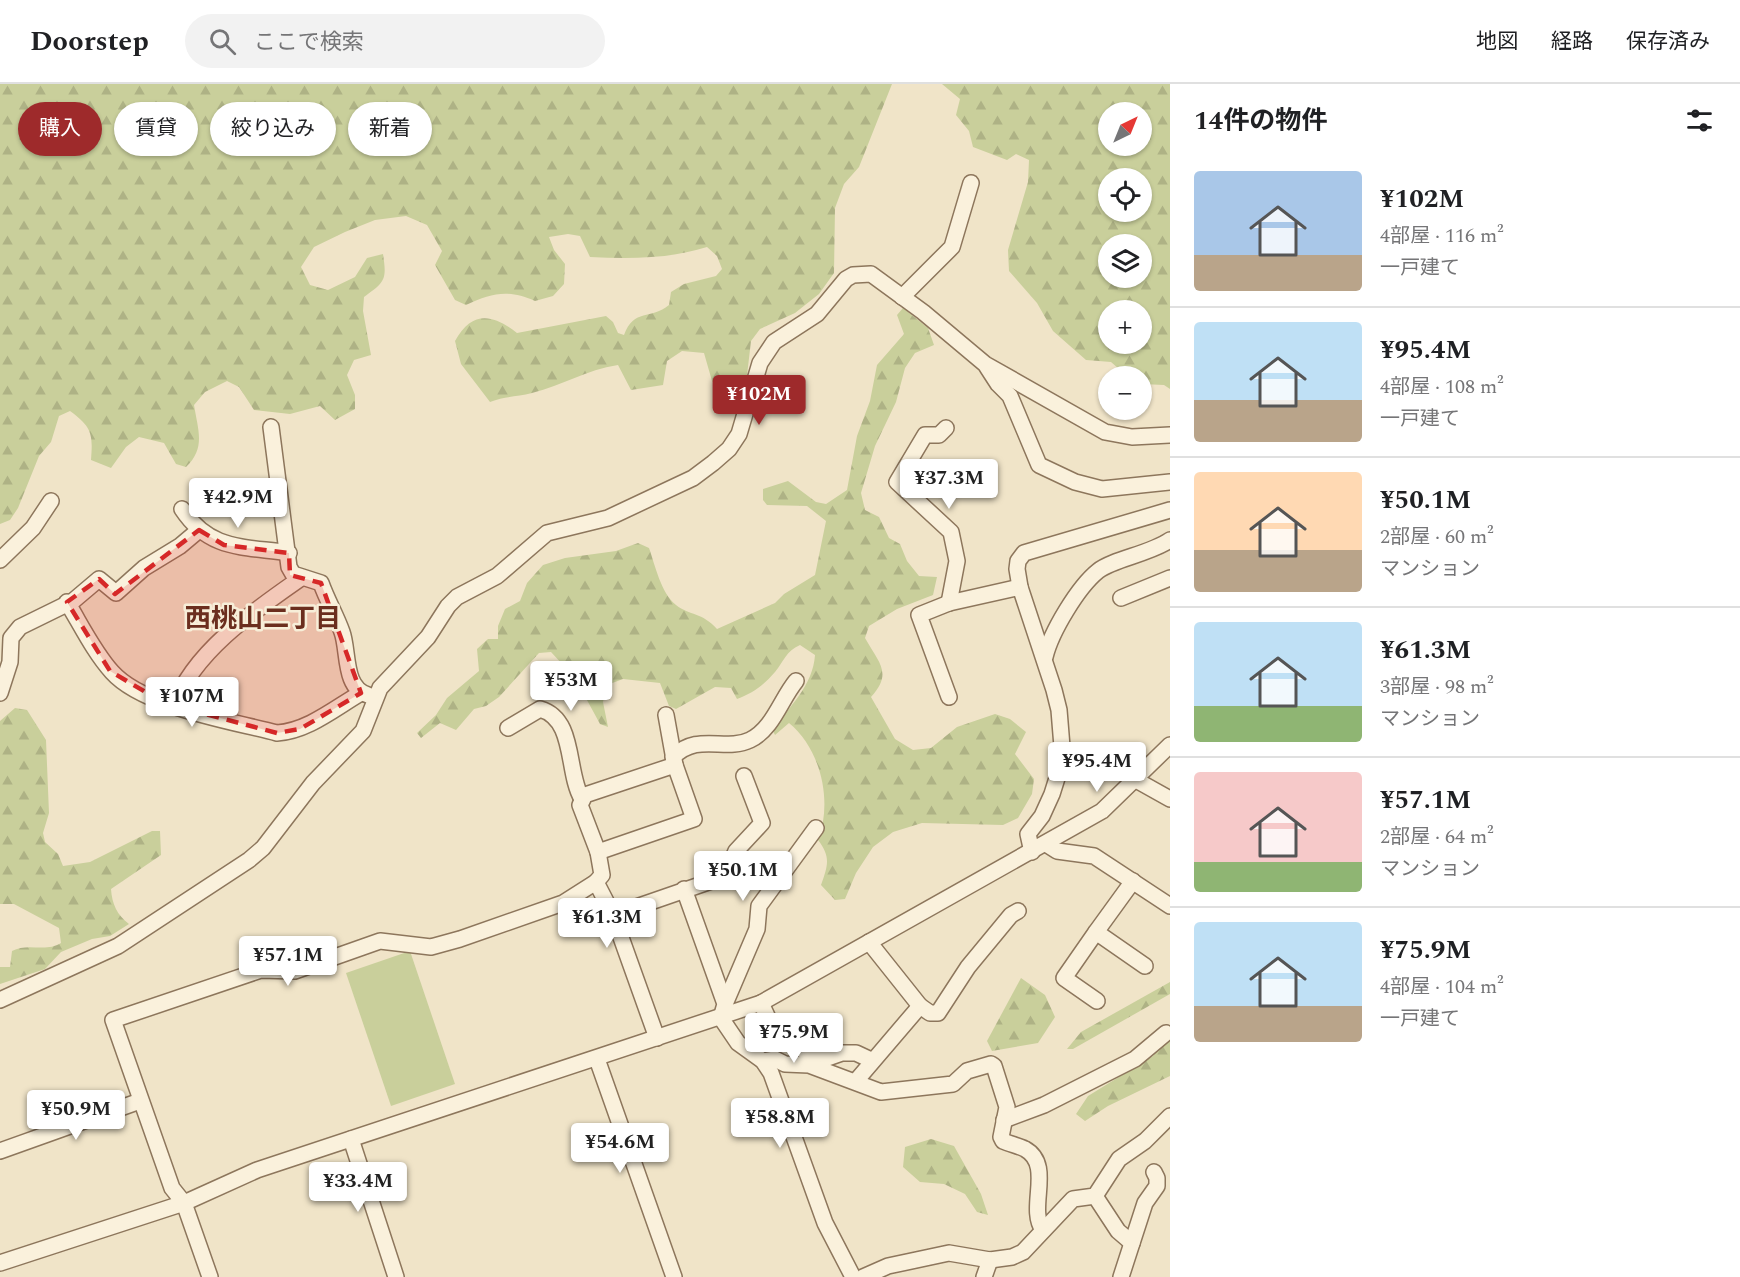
<!DOCTYPE html>
<html lang="ja">
<meta charset="utf-8">
<style>
body{margin:0;font-family:Spectral,"Noto Sans JP",serif;background:#f2f2f2;color:#202124;height:100vh;display:flex;flex-direction:column;font-size:22px;white-space:nowrap}
*{box-sizing:border-box;margin:0}
p{font-size:20px;color:#757577}
.icon{flex:none;width:33px;height:33px;fill:none;stroke:currentColor;stroke-width:2;stroke-linecap:round;stroke-linejoin:round}
.map{position:relative;flex:1;overflow:hidden}
.side{display:flex;flex-direction:column;background:#fff;width:570px}
.side>*{flex:none}
.hud{position:absolute;left:18px;top:18px;width:570px;height:54px;display:flex;gap:12px}
.needle{width:39px;rotate:43deg}
.controls{position:absolute;left:1098px;top:18px;display:grid;gap:12px}
.controls a{display:grid;place-items:center;width:54px;height:54px;border-radius:50%;background:#fff;box-shadow:0 2px 4px #0004;font-size:30px}
.price{position:absolute;translate:-50% -51px;padding:0 14px;border-radius:6px;background:#fff;color:#222;font-size:20px;line-height:39px;filter:drop-shadow(0 2px 3px #0008)}
.price::after{content:'';position:absolute;left:50%;top:36px;width:18px;height:14px;margin-left:-9px;background:inherit;clip-path:polygon(0 0,100% 0,50% 100%)}
.price.selected{background:#9e2a2b;color:#fff}
ul{padding:0;list-style:none}
li{display:flex;align-items:center;gap:18px;height:150px;padding:0 24px}
li+li{border-top:2px solid #e0e0e0}
li span{display:grid;place-items:center;flex:none;width:168px;height:120px;border-radius:6px;color:#555}
li>.icon{margin-inline-start:auto}
span .icon{width:72px;height:72px;fill:#fffc;stroke-width:1}
li b{font-size:26px}
h2{display:flex;justify-content:space-between;align-items:center;height:72px;padding:0 24px;font-size:26px}
.chip{padding:0 21px;border-radius:27px;background:#fff;box-shadow:0 2px 4px #0004;font-size:21px;line-height:54px}
.chip.selected{background:#9e2a2b;color:#fff}
header{display:flex;align-items:center;gap:36px;box-sizing:border-box;height:84px;padding:0 30px;background:#fff;border-bottom:2px solid #e0e0e0}
header strong{font-size:28px}
nav{display:flex;gap:33px;margin-inline-start:auto;font-size:21px}
.search{width:420px;height:54px;background:#f2f2f2;display:flex;align-items:center;gap:15px;box-sizing:border-box;padding:0 21px;border-radius:33px;color:#757577;font-size:22px}
main{display:flex;flex:1;min-height:0}
.map>svg:first-child{display:block}
.forest{fill:url(#forest-firs);fill-rule:evenodd}
.garden{fill:#c9cf9b}
.lines{fill:none;stroke-linecap:round;stroke-linejoin:round}
.minor-casing{stroke:#8d765c;stroke-width:18}
.minor{stroke:#faf1dc;stroke-width:15}
.marked{fill:#d62828;fill-opacity:0.2;stroke:#d62828;stroke-width:4.5;stroke-dasharray:12 8;stroke-linejoin:round}
.labels{text-anchor:middle;stroke-width:5;stroke-linejoin:round;paint-order:stroke}
.neighbourhood-label{font-size:26px;font-weight:bold;fill:#6b2e1e;stroke:#f7eed8}
</style>
<header>
<strong>Doorstep</strong>
<div class="search"><svg class="icon" aria-label="search" viewBox="0 0 24 24"><circle cx="10" cy="10" r="6"/><path d="M15 15l6 6"/></svg>ここで検索</div>
<nav><a>地図</a><a>経路</a><a>保存済み</a></nav>
</header>
<main>
<div class="map">
<svg width="1170" height="1193" viewBox="0 0 1170 1193">
<defs>
<pattern id="forest-firs" width="22" height="20" patternUnits="userSpaceOnUse" patternTransform="scale(1.5)"><rect width="22" height="20" fill="#c9cf9b"/><path d="M5 1l3.5 6h-7zM16 11l3.5 6h-7z" fill="#aeb285"/></pattern>
</defs>
<rect width="100%" height="100%" fill="#f0e4c8"/>
<g class="forest">
<path d="M0,0h892l-33,83 -15,17 -9,24 -1,65 -15,21 -24,19 -35,16 -9,12 -5,43 -22,8 -12,-11 -8,-28 -22,-2 -15,10 -4,24 -32,5 -13,-25c-32,5 -55,20 -86,28 -15,4 -27,3 -42,9l-29,-38 -6,-23c17,-31 38,-27 62,-8l89,-17 7,6 5,11 6,2c10,-27 27,-15 45,-30l2,-13 13,-8 32,-8 6,-7 -5,-13 -10,-9c-38,12 -77,12 -117,10l-10,-21 -12,-2 -19,3 5,13 11,14 -1,20 -11,12 -18,5c-27,-12 -43,-8 -69,4l-11,-5 -20,-35 7,-14 -15,-26 -21,-9 -31,4 -30,12 -31,15 -13,20 9,18 18,5 27,-13 12,-19 16,-4c4,26 2,28 -19,43l-1,14 8,44 -17,5 -7,15 8,20v14l-20,11 -15,-14 -30,8 -36,-4 -15,-23 -12,-6 -22,11 -11,13c4,25 12,43 -8,62l-10,-3 -12,-21 -25,-6 -13,10 -15,21 -20,-8c2,-26 1,-33 -21,-49l-11,5 -8,26 -12,14 -21,52 -8,12 -10,4z"/>
<path d="M942,0h228v305l-6,-4 -22,-1v-8h-15l-16,-14 -25,-2 -33,-29 -16,-28 -28,-32 -1,-21 20,-68 1,-22 -13,-6 -9,6 -34,-13 -4,-16 -13,-16 4,-16zM1142,28v34h-34v-34zM1142,94v34h-34v-34zM1108,160h34v34h-34zM1142,226v34h-34v-34z"/>
<path d="M903,224l25,20 6,17 -19,8 -10,15 -9,34 -21,44 -14,47 4,17 14,7 10,21 11,6 7,17 12,15 18,1 -4,18 -36,14 -28,17 -4,12c14,25 28,35 6,59l24,42 18,11 18,-2 26,-21 38,-13 15,5 16,13 -11,22 19,25 -2,15 -14,24 -15,7 -81,-2 -29,9 -20,15 -17,26 -11,26 -10,1 -14,-15c7,-20 10,-28 -3,-45 15,-38 3,-91 -29,-117l-14,12 -3,-6c18,-22 41,-44 43,-74l-15,-10c-14,6 -16,16 -25,27 -11,13 -22,21 -38,27l-6,-11 -16,-1 -39,22 -7,-3 -9,-23 -37,-4 -16,6 -4,17 5,25 -8,-3 -25,-46 -24,-26 -12,1 -40,44 -13,9 -12,3 -18,21 -16,-7 -19,15 -4,-5 19,-18 11,-17 32,-27 -2,-22 11,-10h10v-13l7,-17 15,-8 7,-18 16,-18 22,-7 51,-7 22,-8 11,5c6,17 12,45 27,57 14,11 26,7 41,24l58,-26 9,-9 31,-19 11,-54 -19,-15 -40,-1 -4,-5v-11l25,-8 28,21 10,2 21,-14 10,-54 13,-35 7,-36 27,-31 -7,-19z"/>
<path d="M15,624l12,2 19,30 3,73 -6,20 2,9 13,12 5,12 27,-4 62,-31h8l1,24 -50,34c1,15 6,26 18,35l-19,12 -18,3 -31,13 -16,17 -45,15v-17h10l2,-16c16,-9 33,2 49,-8l-2,-15 -45,-24h-14v-183z"/>
<polygon points="1021,894 1045,911 1055,933 1038,959 992,967 987,957"/>
<polygon points="1170,898 1170,910 1073,965 1067,965 1081,948"/>
<polygon points="1170,949 1170,992 1108,1022 1085,1037 1076,1030 1088,1012 1153,972"/>
<polygon points="931,1055 954,1062 981,1110 988,1131 977,1128 965,1110 944,1100 920,1098 903,1083 905,1063"/>
</g>
<polygon class="garden" points="410,867 455,1000 391,1022 346,889"/>
<g class="lines">
<g class="minor-casing">
<g id="minor">
<polyline points="902,213 952,163 971,99"/>
<polyline points="987,283 998,300 1010,312 1039,381 1075,398 1102,405 1170,398"/>
<path d="M271,343l18,140 4,7 28,9c6,17 15,32 21,49 7,19 1,56 26,63"/>
<polyline points="946,344 939,351 925,351 897,398 951,448 957,477 949,519"/>
<path d="M182,425c28,42 61,37 107,44"/>
<polyline points="0,476 33,444 51,417"/>
<polyline points="1121,514 1170,494"/>
<path d="M67,518c14,23 27,50 45,70 31,35 120,49 165,61 31,-2 58,-25 84,-40"/>
<path d="M1045,573c6,-25 33,-70 53,-86 15,-12 52,-17 72,-31"/>
<polyline points="0,609 10,578 11,554 20,543 73,517 99,495 116,509 144,484 180,462 199,446"/>
<polyline points="949,613 919,531 949,519 1020,503"/>
<path d="M174,622c19,-54 81,-96 127,-128"/>
<polyline points="666,631 675,681"/>
<path d="M508,644l32,-19c36,10 26,63 42,90"/>
<path d="M673,673c25,-25 52,-5 77,-17 23,-11 31,-41 46,-59"/>
<polygon points="675,681 694,735 598,768 580,721 585,711"/>
<polyline points="1136,696 1170,715"/>
<polyline points="1046,760 1057,767 1094,772 1170,822"/>
<polyline points="598,768 602,791 596,798 613,831 657,954"/>
<polyline points="1032,768 1028,750 1042,732 1052,710 1063,675 1059,626 1054,606 1020,503 1017,485 1018,477 1024,469 1170,426"/>
<polyline points="1133,797 1096,848 1145,882"/>
<polyline points="684,805 725,920 721,934 738,959 763,977 771,989 825,1139 853,1193"/>
<polyline points="613,831 720,794 727,788 736,767 762,739 744,692"/>
<polyline points="1096,848 1064,894 1097,917"/>
<polyline points="0,916 118,862 249,776 263,764 313,699 363,647 380,604 428,553 448,522 457,513 497,492 547,449 608,434 693,394 713,379 729,365 739,350 760,279 774,258 817,230 846,195 853,191 871,190 923,228 985,280 1105,348 1132,353 1170,351"/>
<polyline points="761,919 775,949 792,955 806,969 822,976 842,969 856,969 871,976"/>
<polyline points="725,920 757,845 759,822 816,744"/>
<polyline points="920,922 930,929 938,929 968,883 1011,831 1018,827"/>
<polyline points="597,975 674,1193"/>
<path d="M763,977l12,-2 10,5 24,1 72,27 72,-8 14,-13 24,-7 3,2 13,41 -6,30 2,4c7,3 16,5 22,8 29,16 2,59 18,81"/>
<polyline points="856,997 920,922 869,858"/>
<polyline points="1004,1036 1044,1021 1135,975 1166,949"/>
<polyline points="351,1055 396,1193"/>
<polyline points="0,1067 140,1017"/>
<polyline points="1095,1112 1118,1147 1132,1159"/>
<polyline points="0,1179 184,1119 257,1086 761,919 1102,727 1170,661"/>
<polyline points="210,1193 184,1119 172,1104 113,936 261,886 295,887 380,857 431,863 460,855 563,819 596,798"/>
<polyline points="863,1193 888,1182 949,1169 990,1176 1012,1173 1023,1168 1073,1115 1095,1112 1119,1075 1145,1057 1170,1032"/>
<polyline points="984,1193 990,1176"/>
<polyline points="1121,1193 1145,1119 1157,1102 1157,1094 1154,1088"/>
</g>
</g>
<use href="#minor" class="minor"/>
</g>
<path class="marked" d="M199,446l25,15 65,8 1,22 31,8 40,110 -61,36 -23,4 -113,-30 -54,-32 -43,-69 32,-23 16,15z"/>
<g class="labels">
<g class="neighbourhood-label">
<text x="263" y="543">西桃山二丁目</text>
</g>
</g>
</svg>
<div class="controls">
<a><svg class="needle" viewBox="-14 -14 28 28"><path d="M0-13l5 13h-10z" fill="#e53935"/><path d="M0 13l5-13h-10z" fill="#757577"/></svg></a>
<a><svg class="icon" aria-label="locate" viewBox="0 0 24 24"><circle cx="12" cy="12" r="6"/><path d="M12 2v4M12 18v4M2 12h4M18 12h4"/></svg></a>
<a><svg class="icon" aria-label="layers" viewBox="0 0 24 24"><path d="M12 4l9 5-9 5-9-5zM3 14l9 5 9-5"/></svg></a>
<a>+</a>
<a>−</a>
</div>
<b class="price selected" style="left:759px;top:342px">¥102M</b>
<b class="price" style="left:949px;top:426px">¥37.3M</b>
<b class="price" style="left:238px;top:445px">¥42.9M</b>
<b class="price" style="left:571px;top:628px">¥53M</b>
<b class="price" style="left:192px;top:644px">¥107M</b>
<b class="price" style="left:1097px;top:709px">¥95.4M</b>
<b class="price" style="left:743px;top:818px">¥50.1M</b>
<b class="price" style="left:607px;top:865px">¥61.3M</b>
<b class="price" style="left:288px;top:903px">¥57.1M</b>
<b class="price" style="left:794px;top:980px">¥75.9M</b>
<b class="price" style="left:76px;top:1057px">¥50.9M</b>
<b class="price" style="left:780px;top:1065px">¥58.8M</b>
<b class="price" style="left:620px;top:1090px">¥54.6M</b>
<b class="price" style="left:358px;top:1129px">¥33.4M</b>
<div class="hud">
<a class="chip selected">購入</a>
<a class="chip">賃貸</a>
<a class="chip">絞り込み</a>
<a class="chip">新着</a>
</div>
</div>
<section class="side">
<h2>14件の物件<svg class="icon" aria-label="filters" viewBox="0 0 24 24"><path d="M4 7h16M4 17h16"/><circle cx="9" cy="7" r="2"/><circle cx="15" cy="17" r="2"/></svg></h2>
<ul>
<li><span style="background:linear-gradient(#a9c7e8 70%,#b9a48a 0)"><svg class="icon" aria-label="home" viewBox="0 0 24 24"><path d="M3 11l9-7 9 7M6 9v11h12V9"/></svg></span><div><b>¥102M</b><p>4部屋 · 116 m²</p><p>一戸建て</p></div></li>
<li><span style="background:linear-gradient(#bfe0f5 65%,#b9a48a 0)"><svg class="icon" aria-label="home" viewBox="0 0 24 24"><path d="M3 11l9-7 9 7M6 9v11h12V9"/></svg></span><div><b>¥95.4M</b><p>4部屋 · 108 m²</p><p>一戸建て</p></div></li>
<li><span style="background:linear-gradient(#ffd9b3 65%,#b9a48a 0)"><svg class="icon" aria-label="home" viewBox="0 0 24 24"><path d="M3 11l9-7 9 7M6 9v11h12V9"/></svg></span><div><b>¥50.1M</b><p>2部屋 · 60 m²</p><p>マンション</p></div></li>
<li><span style="background:linear-gradient(#bfe0f5 70%,#8fb573 0)"><svg class="icon" aria-label="home" viewBox="0 0 24 24"><path d="M3 11l9-7 9 7M6 9v11h12V9"/></svg></span><div><b>¥61.3M</b><p>3部屋 · 98 m²</p><p>マンション</p></div></li>
<li><span style="background:linear-gradient(#f6c9c9 75%,#8fb573 0)"><svg class="icon" aria-label="home" viewBox="0 0 24 24"><path d="M3 11l9-7 9 7M6 9v11h12V9"/></svg></span><div><b>¥57.1M</b><p>2部屋 · 64 m²</p><p>マンション</p></div></li>
<li><span style="background:linear-gradient(#bfe0f5 70%,#b9a48a 0)"><svg class="icon" aria-label="home" viewBox="0 0 24 24"><path d="M3 11l9-7 9 7M6 9v11h12V9"/></svg></span><div><b>¥75.9M</b><p>4部屋 · 104 m²</p><p>一戸建て</p></div></li>
</ul>
</section>
</main>
